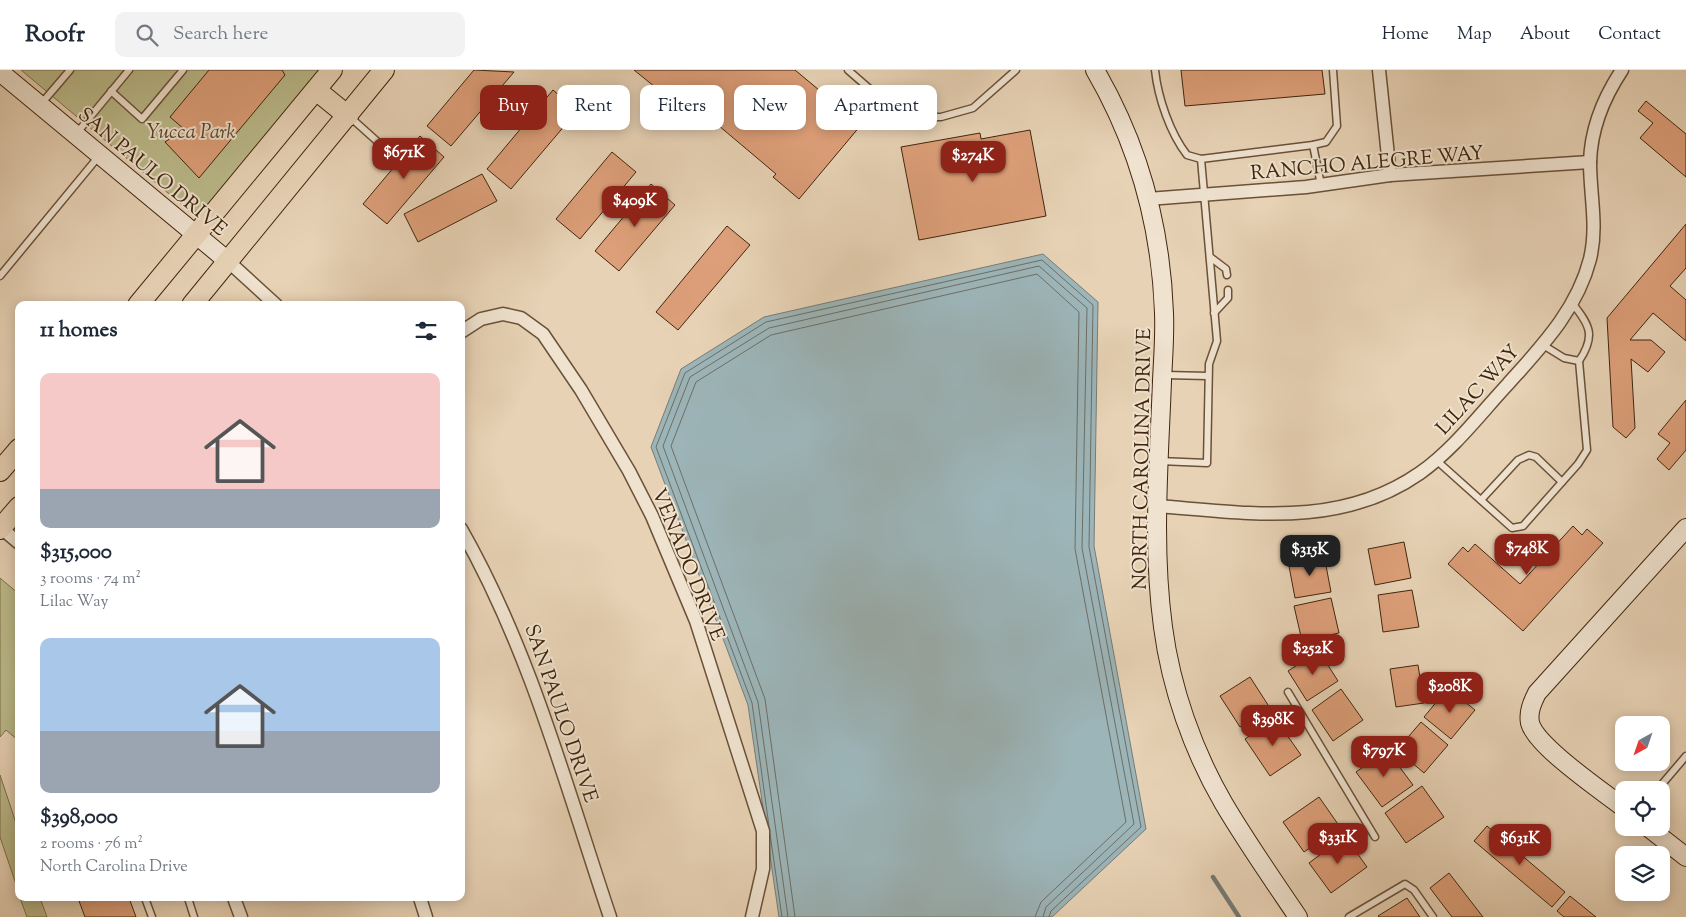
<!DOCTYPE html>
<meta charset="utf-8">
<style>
body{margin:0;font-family:"Sorts Mill Goudy",serif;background:#f2f2f3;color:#1f2937;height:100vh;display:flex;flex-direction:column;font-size:19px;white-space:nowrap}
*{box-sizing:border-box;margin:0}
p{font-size:16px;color:#747a83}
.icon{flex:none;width:28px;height:28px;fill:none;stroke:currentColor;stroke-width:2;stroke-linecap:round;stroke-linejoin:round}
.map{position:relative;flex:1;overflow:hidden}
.sheet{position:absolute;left:15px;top:231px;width:450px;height:600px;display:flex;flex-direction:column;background:#fff;border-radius:10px;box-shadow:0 2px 12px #0003}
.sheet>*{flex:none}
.banner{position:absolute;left:480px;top:15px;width:475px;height:45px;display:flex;gap:10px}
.needle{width:32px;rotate:220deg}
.controls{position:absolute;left:1615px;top:646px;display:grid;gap:10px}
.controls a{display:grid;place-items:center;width:55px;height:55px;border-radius:10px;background:#fff;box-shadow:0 2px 12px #0003;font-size:25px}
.price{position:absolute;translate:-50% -42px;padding:0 11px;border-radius:10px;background:#8f2418;color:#fff;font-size:16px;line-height:32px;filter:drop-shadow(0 1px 2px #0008)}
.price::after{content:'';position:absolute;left:50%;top:30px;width:15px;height:11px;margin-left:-8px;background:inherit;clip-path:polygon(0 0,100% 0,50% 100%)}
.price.current{background:#222;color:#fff}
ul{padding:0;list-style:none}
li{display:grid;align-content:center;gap:10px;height:265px;padding:0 25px}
li span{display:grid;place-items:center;height:155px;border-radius:10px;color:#555}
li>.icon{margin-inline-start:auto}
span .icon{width:90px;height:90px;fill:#fffc;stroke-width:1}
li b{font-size:21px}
h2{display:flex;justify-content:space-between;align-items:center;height:60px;padding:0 25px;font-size:21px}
.chip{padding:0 18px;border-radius:10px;background:#fff;box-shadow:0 2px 12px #0003;font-size:18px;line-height:45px}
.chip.current{background:#8f2418;color:#fff}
header{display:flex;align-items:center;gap:30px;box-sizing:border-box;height:70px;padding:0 25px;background:#fff;border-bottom:1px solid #e0e1e3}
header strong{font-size:24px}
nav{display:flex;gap:28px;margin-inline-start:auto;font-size:18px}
.search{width:350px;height:45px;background:#f2f2f3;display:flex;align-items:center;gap:12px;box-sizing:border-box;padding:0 18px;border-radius:10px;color:#747a83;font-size:19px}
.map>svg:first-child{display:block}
.green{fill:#bbba8a;stroke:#7e704c}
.water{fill:#9cb5b9;stroke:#777c75}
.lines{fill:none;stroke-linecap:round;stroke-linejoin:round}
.shore{stroke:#6e6e64;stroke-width:1}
.stream{stroke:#777c75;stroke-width:4.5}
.building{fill:#dd9f79;stroke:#40260e}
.lane-casing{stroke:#6a5138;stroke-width:9}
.street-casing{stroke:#6a5138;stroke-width:15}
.secondary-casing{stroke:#40260e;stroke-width:20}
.primary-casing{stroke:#40260e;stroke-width:22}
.lane{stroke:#efe2cf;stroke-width:6}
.street{stroke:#efe2cf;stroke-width:12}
.secondary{stroke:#efe2cf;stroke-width:18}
.primary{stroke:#e7d2b5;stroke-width:20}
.labels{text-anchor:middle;stroke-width:4;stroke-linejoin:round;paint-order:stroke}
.park-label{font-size:20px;font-style:italic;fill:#594427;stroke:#efe2cf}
.street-label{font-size:20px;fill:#40260e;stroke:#efe2cf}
</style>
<header>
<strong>Roofr</strong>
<div class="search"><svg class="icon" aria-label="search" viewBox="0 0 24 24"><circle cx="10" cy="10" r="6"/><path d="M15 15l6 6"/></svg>Search here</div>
<nav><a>Home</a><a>Map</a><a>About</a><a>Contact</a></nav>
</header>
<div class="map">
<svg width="1686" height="847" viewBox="0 0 1686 847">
<rect width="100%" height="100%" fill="#e7d2b5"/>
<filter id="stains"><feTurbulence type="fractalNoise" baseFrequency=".004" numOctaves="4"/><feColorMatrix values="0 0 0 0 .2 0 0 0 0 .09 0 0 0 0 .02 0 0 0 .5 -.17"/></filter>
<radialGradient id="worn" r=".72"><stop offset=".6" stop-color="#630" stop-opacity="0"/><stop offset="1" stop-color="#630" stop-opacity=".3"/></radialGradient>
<g class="green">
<polygon points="21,0 322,0 208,138 192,143"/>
<polygon points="0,508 19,524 19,671 6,660 0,667"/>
<polygon points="0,705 19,762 19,823 0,767"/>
<polygon points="20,828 40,828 47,847 27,847"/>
</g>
<polygon class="water" points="1043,184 1098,232 1094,476 1146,759 1052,847 779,847 748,635 651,377 681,299 764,247"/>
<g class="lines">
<g class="shore">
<polyline points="769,756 752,633 656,377 685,303 766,252 1042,190 1093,235 1089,477 1141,757 1051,841 1049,847"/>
<polyline points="770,764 782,847"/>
<polyline points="788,847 758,632 663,376 690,307 769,258 1039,196 1087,238 1082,478 1134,754 1046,837 1043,847"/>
<polyline points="795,847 765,629 671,376 696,312 771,265 1037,204 1079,242 1075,479 1126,752 1041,832 1035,847"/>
</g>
<polyline class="stream" points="1213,807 1239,847"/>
</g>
<g class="building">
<polygon points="209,0 282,0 285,5 199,108 165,72 184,59 170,47"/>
<polygon points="474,0 514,2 451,76 427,56"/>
<polygon points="634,0 795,0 861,55 799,129 773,107 776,104 699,39 685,56 653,29 660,21"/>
<polygon points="1181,0 1322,0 1325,24 1185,36"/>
<polygon points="553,20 577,41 511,119 487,99"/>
<polygon points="1646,31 1686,64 1686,107 1640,68 1653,53 1638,41"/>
<polygon points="1030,60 1046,146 919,170 901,77 980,63 981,69"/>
<polygon points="420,66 444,87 387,154 363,134"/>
<polygon points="612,82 636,102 580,169 556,149"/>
<polygon points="482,104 497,131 418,172 404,144"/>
<polygon points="651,114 675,135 619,201 595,181"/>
<polygon points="1686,154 1686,198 1670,216 1686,230 1686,271 1653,243 1630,270 1651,270 1665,282 1648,302 1631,289 1635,358 1626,368 1613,357 1607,248"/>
<polygon points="727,156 750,175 678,260 656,242"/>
<polygon points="1686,330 1686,380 1669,400 1657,389 1670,373 1658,364"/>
<polygon points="1573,456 1582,465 1587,459 1603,473 1523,561 1448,494 1463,477 1468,482 1475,474 1520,514"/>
<polygon points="1404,472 1411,508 1375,515 1368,479"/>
<polygon points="1324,485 1331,522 1295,528 1288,491"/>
<polygon points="1412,520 1419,557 1383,562 1378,525"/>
<polygon points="1331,528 1339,563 1302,571 1294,536"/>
<polygon points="1319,581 1338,611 1307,631 1288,601"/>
<polygon points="1418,595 1424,633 1396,637 1390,599"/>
<polygon points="1250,607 1270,638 1240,657 1220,626"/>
<polygon points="1448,618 1475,640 1451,669 1424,647"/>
<polygon points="1341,619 1363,650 1333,671 1312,640"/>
<polygon points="1275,648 1301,685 1270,706 1245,669"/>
<polygon points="1421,652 1448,675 1424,703 1397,680"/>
<polygon points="1387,680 1413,715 1382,737 1356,702"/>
<polygon points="1422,716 1444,747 1406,773 1385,743"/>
<polygon points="1319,727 1340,757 1304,782 1283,752"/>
<polygon points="1487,756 1565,822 1552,837 1474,771"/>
<polygon points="1345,766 1367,797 1331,823 1309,793"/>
<polygon points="1449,803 1483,847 1452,847 1430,818"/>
<polygon points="1570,826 1596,847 1564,847 1557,841"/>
<polygon points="84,828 129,828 136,847 85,847 79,831"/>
<polygon points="1407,828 1420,847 1379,847 1378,846"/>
</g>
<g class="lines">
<g class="lane-casing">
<g id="lane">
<polyline points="848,0 902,47 941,47 973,38 1016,0"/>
<path d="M1155,0c3,28 15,63 32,85l14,4 112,-14 13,-3 11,-16 -4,-56"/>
<polyline points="111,21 142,49 183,0"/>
<polyline points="41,34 70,0"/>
<polyline points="350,47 379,73"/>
<polyline points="76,64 129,0"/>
<polyline points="1313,75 1321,115"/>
<polyline points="1210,187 1226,199 1227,205"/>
<polyline points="0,206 99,86"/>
<polyline points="1214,243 1228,228 1228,220"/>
<polyline points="1543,275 1564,288 1579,291"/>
<polyline points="1165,305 1208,306"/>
<path d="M1436,390l76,68 11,-2 55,-62 9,-14 -8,-89c17,-25 11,-36 -7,-58"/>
<polyline points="1159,391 1207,393 1209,294 1217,271 1201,89"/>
<polyline points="1481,430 1518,390 1529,385 1536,387 1562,412"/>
<polyline points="1288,622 1375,767"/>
<polyline points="1657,720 1686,686"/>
<polyline points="145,828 152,847"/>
<polyline points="188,828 194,847"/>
<polyline points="1349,847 1405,814 1414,820 1433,847"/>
</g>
</g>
<g class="street-casing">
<g id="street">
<polyline points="1379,0 1390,105"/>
<polyline points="1148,129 1306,117 1390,105 1590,92"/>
<polyline points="229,192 276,235"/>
<polyline points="461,262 481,249 503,244 521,248 543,264 581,320 629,401 652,446 696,551 763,761 763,799 752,847"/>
<path d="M1157,436c92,7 183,23 263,-33 34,-24 60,-59 88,-89 33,-37 69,-74 82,-125 8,-33 0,-63 0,-97 1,-33 14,-65 32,-92"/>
<polyline points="0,457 19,473"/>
<path d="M461,459c69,121 105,257 149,388"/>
<polyline points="234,828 241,847"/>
<polyline points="420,828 426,847"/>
</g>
</g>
<g class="secondary-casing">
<g id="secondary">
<path d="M1095,0c43,74 66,157 69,243 1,23 -1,45 -2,68 -3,81 -10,165 1,246 8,61 30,124 61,177 23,39 49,76 74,113"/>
<polyline points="0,2 229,192"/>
<path d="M1624,738c-22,-17 -88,-62 -94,-85 -2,-11 2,-20 7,-30l149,-165"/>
<polyline points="1649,758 1686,787"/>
</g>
</g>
<g class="primary-casing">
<g id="primary">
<polyline points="316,20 348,46"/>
<polyline points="138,235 332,0"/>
<polyline points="192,235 384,0"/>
<polyline points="0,401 19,379"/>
<polyline points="0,459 19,437"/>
</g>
</g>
<use href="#lane" class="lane"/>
<use href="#street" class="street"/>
<use href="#secondary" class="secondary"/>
<use href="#primary" class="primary"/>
</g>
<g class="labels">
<g class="park-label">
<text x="191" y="68">Yucca Park</text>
</g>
<g class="street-label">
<text transform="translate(1367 92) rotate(-5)" y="7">RANCHO ALEGRE WAY</text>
<text transform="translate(153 101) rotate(40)" y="7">SAN PAULO DRIVE</text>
<text transform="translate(1477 319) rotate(-48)" y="7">LILAC WAY</text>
<text transform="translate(1141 389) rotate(-89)" y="7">NORTH CAROLINA DRIVE</text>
<text transform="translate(689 494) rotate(68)" y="7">VENADO DRIVE</text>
<text transform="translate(562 643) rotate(71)" y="7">SAN PAULO DRIVE</text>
</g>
</g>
<rect width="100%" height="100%" filter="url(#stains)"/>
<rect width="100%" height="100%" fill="url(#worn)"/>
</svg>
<div class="controls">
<a><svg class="needle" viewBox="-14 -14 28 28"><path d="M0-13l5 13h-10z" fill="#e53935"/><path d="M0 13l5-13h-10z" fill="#747a83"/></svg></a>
<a><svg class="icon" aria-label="locate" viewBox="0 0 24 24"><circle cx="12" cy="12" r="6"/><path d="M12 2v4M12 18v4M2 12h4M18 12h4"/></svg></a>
<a><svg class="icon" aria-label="layers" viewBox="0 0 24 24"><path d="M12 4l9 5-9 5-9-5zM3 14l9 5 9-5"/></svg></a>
</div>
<b class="price" style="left:404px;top:110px">$671K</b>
<b class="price" style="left:973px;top:113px">$274K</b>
<b class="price" style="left:635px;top:158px">$409K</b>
<b class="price" style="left:1527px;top:506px">$748K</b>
<b class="price current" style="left:1310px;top:507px">$315K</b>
<b class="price" style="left:1313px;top:606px">$252K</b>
<b class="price" style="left:1450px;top:644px">$208K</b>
<b class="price" style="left:1273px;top:677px">$398K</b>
<b class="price" style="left:1384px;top:708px">$797K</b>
<b class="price" style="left:1338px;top:795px">$331K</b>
<b class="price" style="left:1520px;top:796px">$631K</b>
<div class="banner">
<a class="chip current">Buy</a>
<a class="chip">Rent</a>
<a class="chip">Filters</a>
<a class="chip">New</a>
<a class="chip">Apartment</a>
</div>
<section class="sheet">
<h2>11 homes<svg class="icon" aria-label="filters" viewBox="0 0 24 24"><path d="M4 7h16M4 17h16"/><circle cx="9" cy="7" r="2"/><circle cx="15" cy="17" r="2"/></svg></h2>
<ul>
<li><span style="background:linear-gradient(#f6c9c9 75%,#9aa5b1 0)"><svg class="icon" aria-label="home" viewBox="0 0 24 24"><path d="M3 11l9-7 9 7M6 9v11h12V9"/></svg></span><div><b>$315,000</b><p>3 rooms · 74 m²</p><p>Lilac Way</p></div></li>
<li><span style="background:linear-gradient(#a9c7e8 60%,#9aa5b1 0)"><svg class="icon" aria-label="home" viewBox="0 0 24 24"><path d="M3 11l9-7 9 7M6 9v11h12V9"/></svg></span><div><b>$398,000</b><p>2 rooms · 76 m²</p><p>North Carolina Drive</p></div></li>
</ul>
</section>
</div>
